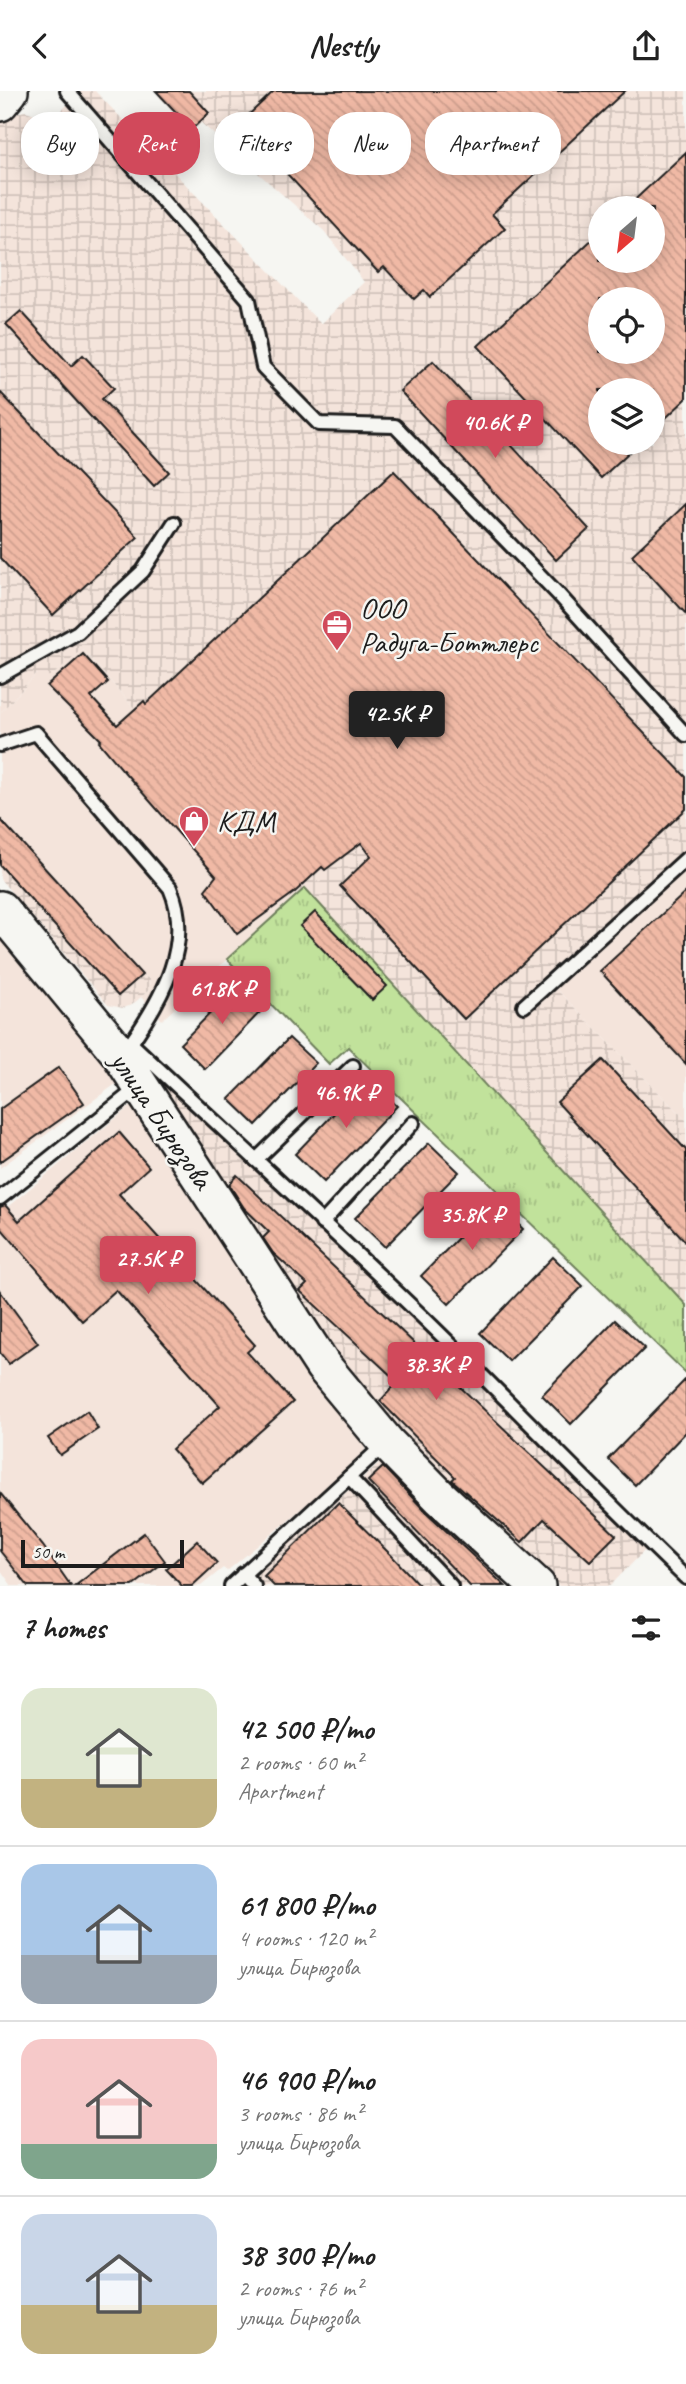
<!DOCTYPE html>
<meta charset="utf-8">
<style>
body{margin:0;font-family:Caveat,sans-serif;background:#f6f6f6;color:#222;height:100vh;display:flex;flex-direction:column;font-size:26px;white-space:nowrap}
*{box-sizing:border-box;margin:0}
p{font-size:23px;color:#767676}
.icon{flex:none;width:38px;height:38px;fill:none;stroke:currentColor;stroke-width:2;stroke-linecap:round;stroke-linejoin:round}
.map{position:relative;height:1495px;overflow:hidden}
.panel{display:flex;flex-direction:column;background:#fff;flex:1}
.panel>*{flex:none}
.hud{position:absolute;left:21px;top:21px;width:644px;height:63px;display:flex;gap:14px}
.needle{width:46px;rotate:208deg}
.fabs{position:absolute;left:588px;top:105px;display:grid;gap:14px}
.fabs a{display:grid;place-items:center;width:77px;height:77px;border-radius:50%;background:#fff;box-shadow:0 4px 18px #0003;font-size:35px}
.scale{position:absolute;left:21px;bottom:18px;width:163px;box-sizing:border-box;padding-left:7px;border:4px solid #1c1c1c;border-top:0;font-size:19px;line-height:24px;white-space:nowrap;color:#1c1c1c;-webkit-text-stroke:5px #f6f6f2;paint-order:stroke}
.price{position:absolute;translate:-50% -60px;padding:0 16px;border-radius:7px;background:#d1495b;color:#fff;font-size:23px;line-height:46px;filter:drop-shadow(0 2px 4px #0008)}
.price::after{content:'';position:absolute;left:50%;top:42px;width:21px;height:16px;margin-left:-10px;background:inherit;clip-path:polygon(0 0,100% 0,50% 100%)}
.price.current{background:#222;color:#fff}
ul{padding:0;list-style:none}
li{display:flex;align-items:center;gap:21px;height:175px;padding:0 21px}
li+li{border-top:2px solid #e0e0e0}
li span{display:grid;place-items:center;flex:none;width:196px;height:140px;border-radius:21px;color:#555}
li>.icon{margin-inline-start:auto}
span .icon{width:84px;height:84px;fill:#fffc;stroke-width:1}
li b{font-size:30px}
h2{display:flex;justify-content:space-between;align-items:center;height:84px;padding:0 21px;font-size:30px}
.tag{padding:0 24px;border-radius:28px;background:#fff;box-shadow:0 4px 18px #0003;font-size:24px;line-height:63px}
.tag.current{background:#d1495b;color:#fff}
header{display:flex;justify-content:space-between;align-items:center;height:91px;padding:0 21px;background:#fff;font-size:32px;font-weight:800}
.map>svg:first-child{display:block}
.built{fill:#f4e4db}
.industrial{fill:url(#industrial-grid);fill-rule:evenodd}
.grass{fill:url(#grass-tufts);stroke:#6e7f5c;stroke-width:2}
.building{fill:url(#building-back-hatch);stroke:#1c1c1c;stroke-width:2;fill-rule:evenodd}
.lines{fill:none;stroke-linecap:round;stroke-linejoin:round}
.service-casing{stroke:#1c1c1c;stroke-width:18}
.secondary-casing{stroke:#1c1c1c;stroke-width:40}
.service{stroke:#f6f6f2;stroke-width:12}
.secondary{stroke:#f6f6f2;stroke-width:35}
.labels{text-anchor:middle;stroke-width:5;stroke-linejoin:round;paint-order:stroke}
.poi-label{font-size:30px;fill:#1c1c1c;stroke:#f6f6f2;text-anchor:start}
.street-label{font-size:30px;fill:#1c1c1c;stroke:#f6f6f2}
</style>
<header><svg class="icon" aria-label="back" viewBox="0 0 24 24"><path d="M15 5l-7 7 7 7"/></svg>Nestly<svg class="icon" aria-label="share" viewBox="0 0 24 24"><path d="M12 15V3M7 8l5-5 5 5M5 13v7h14v-7"/></svg></header>
<div class="map">
<svg width="686" height="1495" viewBox="0 0 686 1495">
<defs>
<pattern id="industrial-grid" width="8" height="8" patternUnits="userSpaceOnUse" patternTransform="scale(1.75)"><rect width="8" height="8" fill="#f4e4db"/><path d="M0 4h8M4 0v8" fill="none" stroke="#d1c3bb"/></pattern>
<pattern id="grass-tufts" width="24" height="20" patternUnits="userSpaceOnUse" patternTransform="scale(1.75)"><rect width="24" height="20" fill="#c1e29b"/><path d="M3 7l-1-3M5 7V3M7 7l1-3M15 17l-1-3M17 17v-4M19 17l1-3" fill="none" stroke="#a5c185"/></pattern>
<pattern id="building-back-hatch" width="6" height="6" patternUnits="userSpaceOnUse" patternTransform="scale(1.75)"><rect width="6" height="6" fill="#f0b9a5"/><path d="M-1 5l2 2M0 0l6 6M5-1l2 2" fill="none" stroke="#cd9e8d"/></pattern>
</defs>
<rect width="100%" height="100%" fill="#f6f6f2"/>
<filter id="ink" filterUnits="userSpaceOnUse"><feTurbulence type="fractalNoise" baseFrequency=".0143" numOctaves="2"/><feDisplacementMap in="SourceGraphic" scale="14" xChannelSelector="R" yChannelSelector="G"/><feConvolveMatrix kernelMatrix="1 2 1 2 8 2 1 2 1" color-interpolation-filters="sRGB"/></filter>
<g filter="url(#ink)">
<g class="built">
<polygon points="81,557 298,802 162,929 141,906 149,899 150,888 142,884 0,728 0,622 37,583 53,584"/>
<polygon points="686,778 686,1029 555,897"/>
<polygon points="0,839 120,990 0,1077"/>
<polygon points="133,1013 365,1341 365,1359 353,1375 227,1480 223,1477 201,1495 12,1495 0,1478 0,1122"/>
</g>
<g class="industrial">
<path d="M80,0h15l226,233 43,-42 -40,-51 -123,-108 -10,8 -33,-36 4,-4h524v778l-131,119 131,132v185l-381,-417 -7,5 -216,-244 -29,26 -11,3 -5,-4 -37,39v-588l9,-11 17,-3 27,9zM600,117h53v53h-53zM600,208h53v53h-53zM600,299h53v53h-53z"/>
<polygon points="0,728 141,884 150,888 149,899 132,914 123,917 108,914 0,788"/>
<polygon points="158,980 648,1456 610,1495 559,1495 465,1411 377,1318 335,1266 166,1013"/>
<polygon points="386,1370 523,1495 240,1495 381,1371"/>
</g>
<polygon class="grass" points="305,797 686,1214 686,1282 348,956 329,973 227,868"/>
<g class="building">
<polygon points="156,0 189,0 209,22 192,38"/>
<polygon points="274,0 625,0 492,123 505,137 430,206 424,199 414,208 384,176 378,181 240,32"/>
<path d="M686,61v247l-33,31v-40h-53v53h39l-38,35 -123,-132 122,-114v29h53v-53h-27zM600,208h53v53h-53z"/>
<polygon points="21,220 71,275 83,264 114,297 102,308 169,381 154,395 6,233"/>
<polygon points="433,270 589,438 556,469 400,300"/>
<polygon points="0,301 138,446 53,524 0,467"/>
<polygon points="394,380 686,686 686,718 464,928 340,795 371,765 361,752 325,779 322,776 295,801 237,843 205,799 216,785 126,683 99,651 101,649 47,595 83,563 108,591 91,606 117,634 144,610 146,613"/>
<polygon points="686,413 686,523 632,464"/>
<polygon points="0,728 142,884 118,905 0,774"/>
<polygon points="686,801 686,973 600,880"/>
<polygon points="315,821 387,895 372,909 300,835"/>
<polygon points="240,892 265,916 205,978 180,953"/>
<polygon points="289,947 316,972 256,1034 229,1008"/>
<polygon points="603,969 686,1059 686,1151 557,1011"/>
<polygon points="59,976 84,1012 0,1071 0,1018"/>
<polygon points="368,987 397,1015 324,1091 295,1063"/>
<polygon points="119,1041 149,1076 119,1103 255,1254 247,1261 293,1311 202,1392 172,1358 220,1315 116,1199 82,1230 0,1136 0,1116 5,1114 19,1130"/>
<polygon points="429,1052 459,1081 385,1156 355,1127"/>
<polygon points="237,1084 616,1444 590,1470 544,1428 522,1451 452,1389 455,1386 380,1310 398,1291 300,1200 307,1193 273,1162 263,1147 269,1141 244,1117 229,1093"/>
<polygon points="494,1110 523,1138 449,1213 421,1185"/>
<polygon points="553,1166 583,1195 509,1270 480,1242"/>
<polygon points="0,1200 38,1252 9,1273 0,1262"/>
<polygon points="615,1229 645,1257 571,1333 542,1304"/>
<polygon points="686,1288 686,1341 635,1394 608,1368"/>
<polygon points="87,1320 98,1338 60,1364 48,1347"/>
<polygon points="383,1376 426,1421 505,1495 470,1495 368,1390"/>
<polygon points="0,1402 43,1455 71,1495 28,1495 0,1460"/>
<polygon points="338,1412 392,1465 420,1495 274,1495 264,1485"/>
<polygon points="144,1442 165,1470 133,1495 75,1495"/>
<polygon points="197,1450 217,1472 192,1495 182,1495 166,1478"/>
</g>
<g class="lines">
<g class="service-casing">
<g id="service">
<polyline points="67,0 249,209 263,276 319,333 395,335 559,504 686,644"/>
<polyline points="0,585 78,541 143,480 174,432"/>
<path d="M0,654l36,-12 134,155c24,55 -8,110 -39,155"/>
<polyline points="524,915 686,768"/>
<path d="M124,958l7,-6c101,95 203,188 302,284 85,83 167,169 253,251"/>
<polyline points="256,1069 353,975"/>
<polyline points="0,1107 140,995"/>
<polyline points="322,1132 413,1032"/>
<polyline points="349,1386 451,1495"/>
<polyline points="243,1483 254,1495"/>
<polyline points="231,1495 386,1352"/>
</g>
</g>
<g class="secondary-casing">
<g id="secondary">
<polyline points="0,12 10,0"/>
<polyline points="0,818 119,962 323,1275 387,1352 440,1406 537,1495"/>
</g>
</g>
<use href="#service" class="service"/>
<use href="#secondary" class="secondary"/>
</g>
</g>
<defs>
<g id="office-pin" transform="scale(1.575)"><path d="M0 17L-7.5 6A9.5 9.5 0 1 1 7.5 6Z" fill="#d1495b" stroke="#f6f6f2"/><path d="M-6-3h4V-5.5h4V-3h4V5H-6ZM-1-4.5V-3h2v-1.5ZM-6 0V1H6V0Z" fill="#fff"/></g>
<g id="shop-pin" transform="scale(1.575)"><path d="M0 17L-7.5 6A9.5 9.5 0 1 1 7.5 6Z" fill="#d1495b" stroke="#f6f6f2"/><path d="M-5-2.5h2.3a2.7 3.5 0 0 1 5.4 0H5L5.5 6h-11ZM-1.5-2.5h3a1.5 2.3 0 0 0-3 0Z" fill="#fff"/></g>
</defs>
<g fill-rule="evenodd">
<use href="#office-pin" x="337" y="534"/>
<use href="#shop-pin" x="194" y="730"/>
</g>
<g class="labels">
<g class="poi-label">
<text x="360" y="527">ООО<tspan x="360" dy="34">Радуга-Боттлерс</tspan></text>
<text x="217" y="740">КДМ</text>
</g>
<g class="street-label">
<text transform="translate(162 1029) rotate(56)" y="10">улица Бирюзова</text>
</g>
</g>
</svg>
<div class="fabs">
<a><svg class="needle" viewBox="-14 -14 28 28"><path d="M0-13l5 13h-10z" fill="#e53935"/><path d="M0 13l5-13h-10z" fill="#767676"/></svg></a>
<a><svg class="icon" aria-label="locate" viewBox="0 0 24 24"><circle cx="12" cy="12" r="6"/><path d="M12 2v4M12 18v4M2 12h4M18 12h4"/></svg></a>
<a><svg class="icon" aria-label="layers" viewBox="0 0 24 24"><path d="M12 4l9 5-9 5-9-5zM3 14l9 5 9-5"/></svg></a>
</div>
<div class="scale">50 m</div>
<b class="price" style="left:495px;top:369px">40.6K ₽</b>
<b class="price current" style="left:397px;top:660px">42.5K ₽</b>
<b class="price" style="left:222px;top:935px">61.8K ₽</b>
<b class="price" style="left:346px;top:1039px">46.9K ₽</b>
<b class="price" style="left:472px;top:1161px">35.8K ₽</b>
<b class="price" style="left:148px;top:1205px">27.5K ₽</b>
<b class="price" style="left:436px;top:1311px">38.3K ₽</b>
<div class="hud">
<a class="tag">Buy</a>
<a class="tag current">Rent</a>
<a class="tag">Filters</a>
<a class="tag">New</a>
<a class="tag">Apartment</a>
</div>
</div>
<section class="panel">
<h2>7 homes<svg class="icon" aria-label="filters" viewBox="0 0 24 24"><path d="M4 7h16M4 17h16"/><circle cx="9" cy="7" r="2"/><circle cx="15" cy="17" r="2"/></svg></h2>
<ul>
<li><span style="background:linear-gradient(#dfe7d0 65%,#c2b280 0)"><svg class="icon" aria-label="home" viewBox="0 0 24 24"><path d="M3 11l9-7 9 7M6 9v11h12V9"/></svg></span><div><b>42 500 ₽/mo</b><p>2 rooms · 60 m²</p><p>Apartment</p></div></li>
<li><span style="background:linear-gradient(#a9c7e8 65%,#9aa5b1 0)"><svg class="icon" aria-label="home" viewBox="0 0 24 24"><path d="M3 11l9-7 9 7M6 9v11h12V9"/></svg></span><div><b>61 800 ₽/mo</b><p>4 rooms · 120 m²</p><p>улица Бирюзова</p></div></li>
<li><span style="background:linear-gradient(#f6c9c9 75%,#7fa58c 0)"><svg class="icon" aria-label="home" viewBox="0 0 24 24"><path d="M3 11l9-7 9 7M6 9v11h12V9"/></svg></span><div><b>46 900 ₽/mo</b><p>3 rooms · 86 m²</p><p>улица Бирюзова</p></div></li>
<li><span style="background:linear-gradient(#c9d6e8 65%,#c2b280 0)"><svg class="icon" aria-label="home" viewBox="0 0 24 24"><path d="M3 11l9-7 9 7M6 9v11h12V9"/></svg></span><div><b>38 300 ₽/mo</b><p>2 rooms · 76 m²</p><p>улица Бирюзова</p></div></li>
</ul>
</section>
